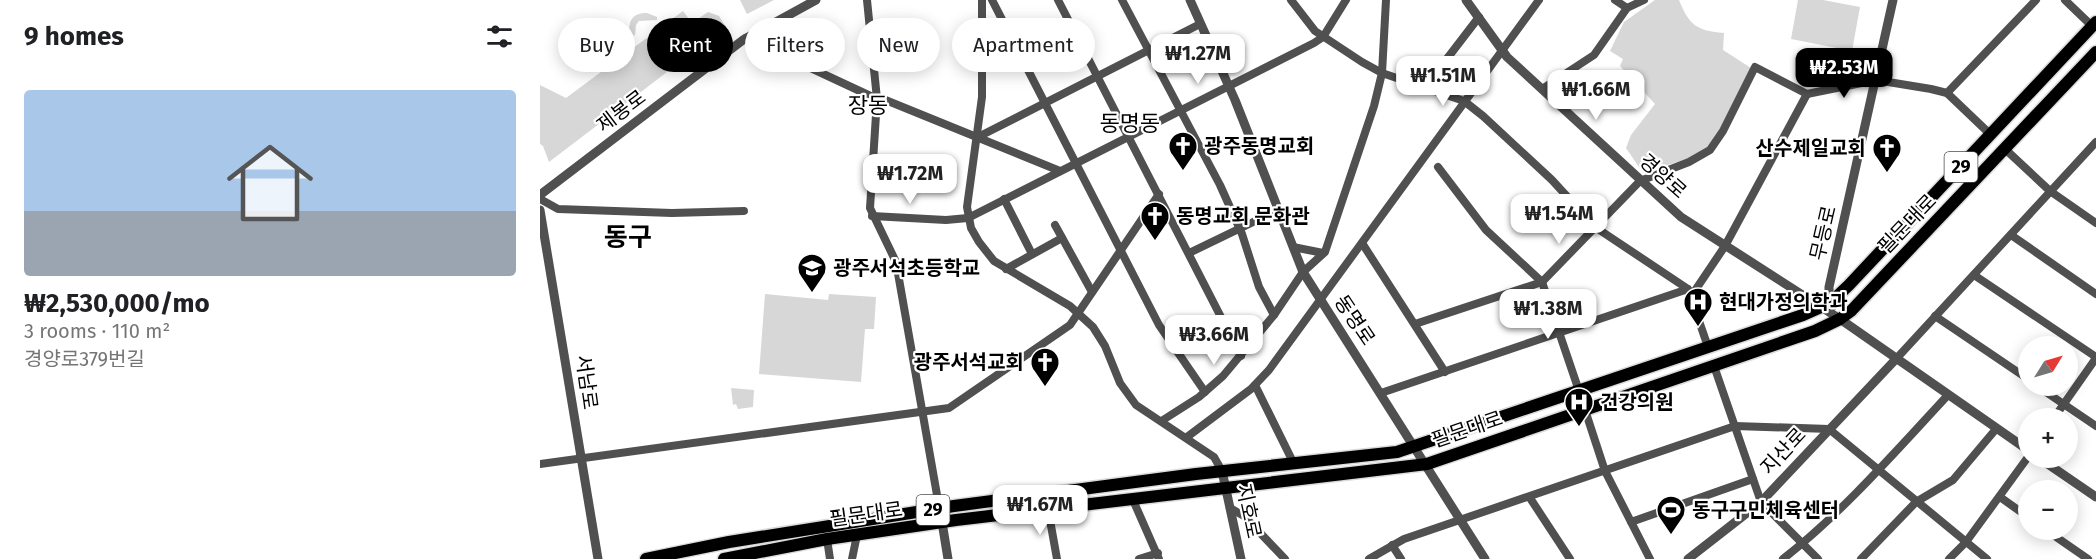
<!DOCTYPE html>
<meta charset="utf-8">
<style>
body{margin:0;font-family:"Fira Sans","Noto Sans KR",sans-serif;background:#f2f2f2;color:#202124;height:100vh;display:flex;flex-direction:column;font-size:22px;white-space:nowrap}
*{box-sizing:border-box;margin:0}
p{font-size:20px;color:#757577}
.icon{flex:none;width:33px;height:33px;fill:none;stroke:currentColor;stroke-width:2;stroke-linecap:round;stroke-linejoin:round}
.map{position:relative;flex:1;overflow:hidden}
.side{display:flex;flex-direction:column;background:#fff;width:540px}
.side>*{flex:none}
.guide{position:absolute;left:18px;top:18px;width:570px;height:54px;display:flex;gap:12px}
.needle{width:39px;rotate:53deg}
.buttons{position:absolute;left:1478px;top:336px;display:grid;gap:12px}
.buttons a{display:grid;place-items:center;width:60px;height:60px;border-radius:50%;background:#fff;box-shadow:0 3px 15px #0003;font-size:30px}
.price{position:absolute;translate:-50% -51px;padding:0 14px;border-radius:12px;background:#fff;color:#222;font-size:20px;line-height:39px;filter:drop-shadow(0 2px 3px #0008)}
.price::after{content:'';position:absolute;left:50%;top:36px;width:18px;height:14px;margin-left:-9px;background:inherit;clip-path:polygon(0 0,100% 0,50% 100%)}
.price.on{background:#000;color:#fff}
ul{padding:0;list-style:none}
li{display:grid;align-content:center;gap:12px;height:318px;padding:0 24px}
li+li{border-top:2px solid #e0e0e0}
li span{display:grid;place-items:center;height:186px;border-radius:6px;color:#555}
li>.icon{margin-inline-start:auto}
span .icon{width:108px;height:108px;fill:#fffc;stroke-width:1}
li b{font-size:26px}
h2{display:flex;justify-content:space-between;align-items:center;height:72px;padding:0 24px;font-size:26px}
.tag{padding:0 21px;border-radius:27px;background:#fff;box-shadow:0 3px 15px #0003;font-size:21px;line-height:54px}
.tag.on{background:#000;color:#fff}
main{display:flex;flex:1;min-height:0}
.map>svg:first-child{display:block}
.green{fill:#d7d7d7}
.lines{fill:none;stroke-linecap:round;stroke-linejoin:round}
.primary-casing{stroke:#dbdbdb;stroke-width:15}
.minor{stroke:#505050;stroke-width:8}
.tertiary{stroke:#505050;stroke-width:9}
.primary{stroke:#000;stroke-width:12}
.labels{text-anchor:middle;stroke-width:4.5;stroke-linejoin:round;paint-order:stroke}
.shield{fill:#fff;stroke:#4c4c4c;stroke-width:1.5}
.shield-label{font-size:18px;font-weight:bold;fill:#000}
.street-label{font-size:20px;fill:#000;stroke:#fff}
.poi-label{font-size:20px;font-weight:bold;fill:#000;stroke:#fff;text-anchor:start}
.quarter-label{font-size:22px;fill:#000;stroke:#fff}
.district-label{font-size:26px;font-weight:bold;fill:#000;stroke:#fff}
</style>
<main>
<section class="side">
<h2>9 homes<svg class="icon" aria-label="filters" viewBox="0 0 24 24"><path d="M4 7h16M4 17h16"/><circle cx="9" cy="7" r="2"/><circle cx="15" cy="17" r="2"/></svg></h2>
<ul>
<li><span style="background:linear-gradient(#a9c7e8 65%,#9aa5b1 0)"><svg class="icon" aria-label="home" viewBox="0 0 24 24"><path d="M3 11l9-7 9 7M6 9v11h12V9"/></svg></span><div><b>₩2,530,000/mo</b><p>3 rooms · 110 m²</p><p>경양로379번길</p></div></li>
</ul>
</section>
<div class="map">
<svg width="1556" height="559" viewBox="0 0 1556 559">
<rect width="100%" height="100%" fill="#fff"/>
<g class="green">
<polygon points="200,0 234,0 207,14"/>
<path d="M1115,0h24c10,25 18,31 45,33l-1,17 28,18 -33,66 -11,15 -11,7 -53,17 -17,-25 5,-13 24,-31 -35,-38 3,-7 -13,-8 14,-29z"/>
<polygon points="1258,0 1283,0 1320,7 1312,51 1251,39"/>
<polygon points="143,11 152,23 168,12 179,16 186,27 9,162 3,146 0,144 0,85 26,98"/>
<path d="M107,13l10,4v3l-18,1 -3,4 -1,10 -6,2c0,-15 1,-24 18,-24z"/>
<polygon points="60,39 62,56 54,64 41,62 43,54 54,48"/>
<polygon points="225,294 288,300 289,294 336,297 334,329 325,329 321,382 219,374"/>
<polygon points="191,388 214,390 213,407 198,409 196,404 193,405"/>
</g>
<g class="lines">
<g class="primary-casing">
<g id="primary">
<polyline points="106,559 189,542 414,506 656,474 857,452 1263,315 1290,303 1309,285 1556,22"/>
<polyline points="184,559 287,539 416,520 887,464 1275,331 1300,319 1311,311 1556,52"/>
</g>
</g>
<g class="minor">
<polyline points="327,0 337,99 330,208 356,262 400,512"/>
<polyline points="442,0 442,97 427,207 431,228 439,242 454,261 530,306 553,327 565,346 580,383 596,405 674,457 682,471"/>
<polyline points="452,0 619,325 665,392"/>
<polyline points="518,0 701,356"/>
<polyline points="582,0 680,185 702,234 719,287 734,315"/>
<polyline points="751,0 775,31 822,62 842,73 924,101 943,116 1012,180 1055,227 1148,289 1168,347"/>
<polyline points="1075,0 1087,8"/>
<polyline points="1525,0 1552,26"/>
<polyline points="206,38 337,99 343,99 520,171"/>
<polyline points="886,86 939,17"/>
<polyline points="1002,89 1054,55 1087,8 1104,0"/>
<polyline points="1407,93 1496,0"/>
<polyline points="1267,94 1336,80 1391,89 1407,93 1451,135"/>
<polyline points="438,137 660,24"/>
<polyline points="1465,149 1510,191 1556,223"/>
<polyline points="898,167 946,230 1002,282 1039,391"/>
<polyline points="0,199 18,209 132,213 204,211"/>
<polyline points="464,199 492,254"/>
<polyline points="332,216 406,220 428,218 774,43 783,37 806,0"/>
<polyline points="515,225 552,292"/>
<polyline points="1471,235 1556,294"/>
<polyline points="822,243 905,372"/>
<polyline points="753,247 783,253"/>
<polyline points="649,253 738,210"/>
<polyline points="466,269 522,238"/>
<polyline points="1434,275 1556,357"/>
<polyline points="1152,295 1185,246 1267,94"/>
<polyline points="1395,316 1488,379"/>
<polyline points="875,324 1002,282 1100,181 1149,162 1170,150 1183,131 1215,67 1267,94"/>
<polyline points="1356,359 1556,142"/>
<polyline points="1174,366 1221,502 1278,559"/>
<polyline points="715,385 754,464"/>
<polyline points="1497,386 1556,426"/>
<polyline points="841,393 1148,289"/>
<polyline points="1045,410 1065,471 1110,559"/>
<polyline points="1514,418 1556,358"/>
<polyline points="623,420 659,397 683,376 734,315 763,272 785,252 834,106 842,73 846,0"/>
<polyline points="647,437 711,389 729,370 999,0"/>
<polyline points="0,464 409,408 530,325 619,194"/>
<polyline points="1460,497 1488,517"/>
<polyline points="990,498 1030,559"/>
<polyline points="593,500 619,559"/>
<polyline points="690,508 704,516 745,559"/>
<polyline points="508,509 517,559"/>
<polyline points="1091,522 1213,479"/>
<polyline points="1506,530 1548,559"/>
<polyline points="287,539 290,559"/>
<polyline points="852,545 861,559"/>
<polyline points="312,559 317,535"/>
<polyline points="599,559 618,553"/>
<polyline points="829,559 864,539 1195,426 1289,429 1447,559"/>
<path d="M1243,559c60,-47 113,-108 165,-164"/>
<polyline points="1321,559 1376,502 1413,480 1456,429"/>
<polyline points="1409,559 1426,542 1488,457"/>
</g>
<g class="tertiary">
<polyline points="650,0 695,100 763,272 945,559"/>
<polyline points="926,0 967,57 1141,217 1300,319 1488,450"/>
<polyline points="0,195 203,40 276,0"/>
<polyline points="0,210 58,559"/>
<polyline points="1292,307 1289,297 1289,287 1353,0"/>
<polyline points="1499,458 1556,497"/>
<polyline points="682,471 701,559"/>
<polyline points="402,522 408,559"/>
<polyline points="1148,559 1221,502 1356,359"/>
</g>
<use href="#primary" class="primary"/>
</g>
<defs>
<g id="church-pin" transform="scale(1.5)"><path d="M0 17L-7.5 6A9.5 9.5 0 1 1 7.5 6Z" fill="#000" stroke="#fff"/><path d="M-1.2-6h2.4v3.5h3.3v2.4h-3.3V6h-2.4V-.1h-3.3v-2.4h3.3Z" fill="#fff"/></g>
<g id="school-pin" transform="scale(1.5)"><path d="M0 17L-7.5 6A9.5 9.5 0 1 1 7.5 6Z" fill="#000" stroke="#fff"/><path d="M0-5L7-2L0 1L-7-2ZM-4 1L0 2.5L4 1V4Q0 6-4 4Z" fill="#fff"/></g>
<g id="hospital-pin" transform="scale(1.5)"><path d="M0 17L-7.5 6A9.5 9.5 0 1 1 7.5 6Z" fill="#000" stroke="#fff"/><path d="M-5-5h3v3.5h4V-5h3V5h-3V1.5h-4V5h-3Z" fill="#fff"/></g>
<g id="stadium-pin" transform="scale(1.5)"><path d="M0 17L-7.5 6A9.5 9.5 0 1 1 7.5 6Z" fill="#000" stroke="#fff"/><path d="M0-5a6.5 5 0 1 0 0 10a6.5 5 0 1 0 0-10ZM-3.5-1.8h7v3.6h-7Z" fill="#fff"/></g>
</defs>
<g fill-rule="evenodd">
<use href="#church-pin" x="643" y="146"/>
<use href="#church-pin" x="1347" y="148"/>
<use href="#church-pin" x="615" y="216"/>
<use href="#school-pin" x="272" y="268"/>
<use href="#hospital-pin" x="1158" y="302"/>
<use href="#church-pin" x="505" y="362"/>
<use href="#hospital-pin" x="1039" y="402"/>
<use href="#stadium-pin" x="1131" y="510"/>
</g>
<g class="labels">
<g class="shield">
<rect x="1404.5" y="152" width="33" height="30" rx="4.5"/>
<rect x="376.5" y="495" width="33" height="30" rx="4.5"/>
</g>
<g class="shield-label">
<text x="1421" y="173">29</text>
<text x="393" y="516">29</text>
</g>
<g class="street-label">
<text transform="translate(81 111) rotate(-37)" y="7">제봉로</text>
<text transform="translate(1123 176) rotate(42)" y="7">경양로</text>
<text transform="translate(1367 224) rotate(-46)" y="7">필문대로</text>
<text transform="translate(1283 233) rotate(-77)" y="7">무등로</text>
<text transform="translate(815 320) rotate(56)" y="7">동명로</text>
<text transform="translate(47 382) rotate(82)" y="7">서남로</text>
<text transform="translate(927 429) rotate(-19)" y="7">필문대로</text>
<text transform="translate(1243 451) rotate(-47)" y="7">지산로</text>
<text transform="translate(709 511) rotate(78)" y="7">지호로</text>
<text transform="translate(326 514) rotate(-8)" y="7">필문대로</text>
</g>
<g class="poi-label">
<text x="664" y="153">광주동명교회</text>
<text x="1326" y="155" text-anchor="end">산수제일교회</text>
<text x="636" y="223">동명교회 문화관</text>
<text x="293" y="275">광주서석초등학교</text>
<text x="1179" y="309">현대가정의학과</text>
<text x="484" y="369" text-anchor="end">광주서석교회</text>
<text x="1060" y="409">건강의원</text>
<text x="1152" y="517">동구구민체육센터</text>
</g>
<g class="quarter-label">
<text x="328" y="113">장동</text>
<text x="590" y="131">동명동</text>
</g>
<g class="district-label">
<text x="88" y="246">동구</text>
</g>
</g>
</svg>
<div class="buttons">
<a><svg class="needle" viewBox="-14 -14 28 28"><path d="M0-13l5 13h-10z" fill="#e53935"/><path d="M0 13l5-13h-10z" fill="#757577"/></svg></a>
<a>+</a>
<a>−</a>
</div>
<b class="price" style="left:658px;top:85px">₩1.27M</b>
<b class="price on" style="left:1304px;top:99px">₩2.53M</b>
<b class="price" style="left:903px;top:107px">₩1.51M</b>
<b class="price" style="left:1056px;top:121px">₩1.66M</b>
<b class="price" style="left:370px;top:205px">₩1.72M</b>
<b class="price" style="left:1019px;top:245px">₩1.54M</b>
<b class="price" style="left:1008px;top:340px">₩1.38M</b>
<b class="price" style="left:674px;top:366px">₩3.66M</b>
<b class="price" style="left:500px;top:536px">₩1.67M</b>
<div class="guide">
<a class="tag">Buy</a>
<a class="tag on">Rent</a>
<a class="tag">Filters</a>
<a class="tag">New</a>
<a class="tag">Apartment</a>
</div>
</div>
</main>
